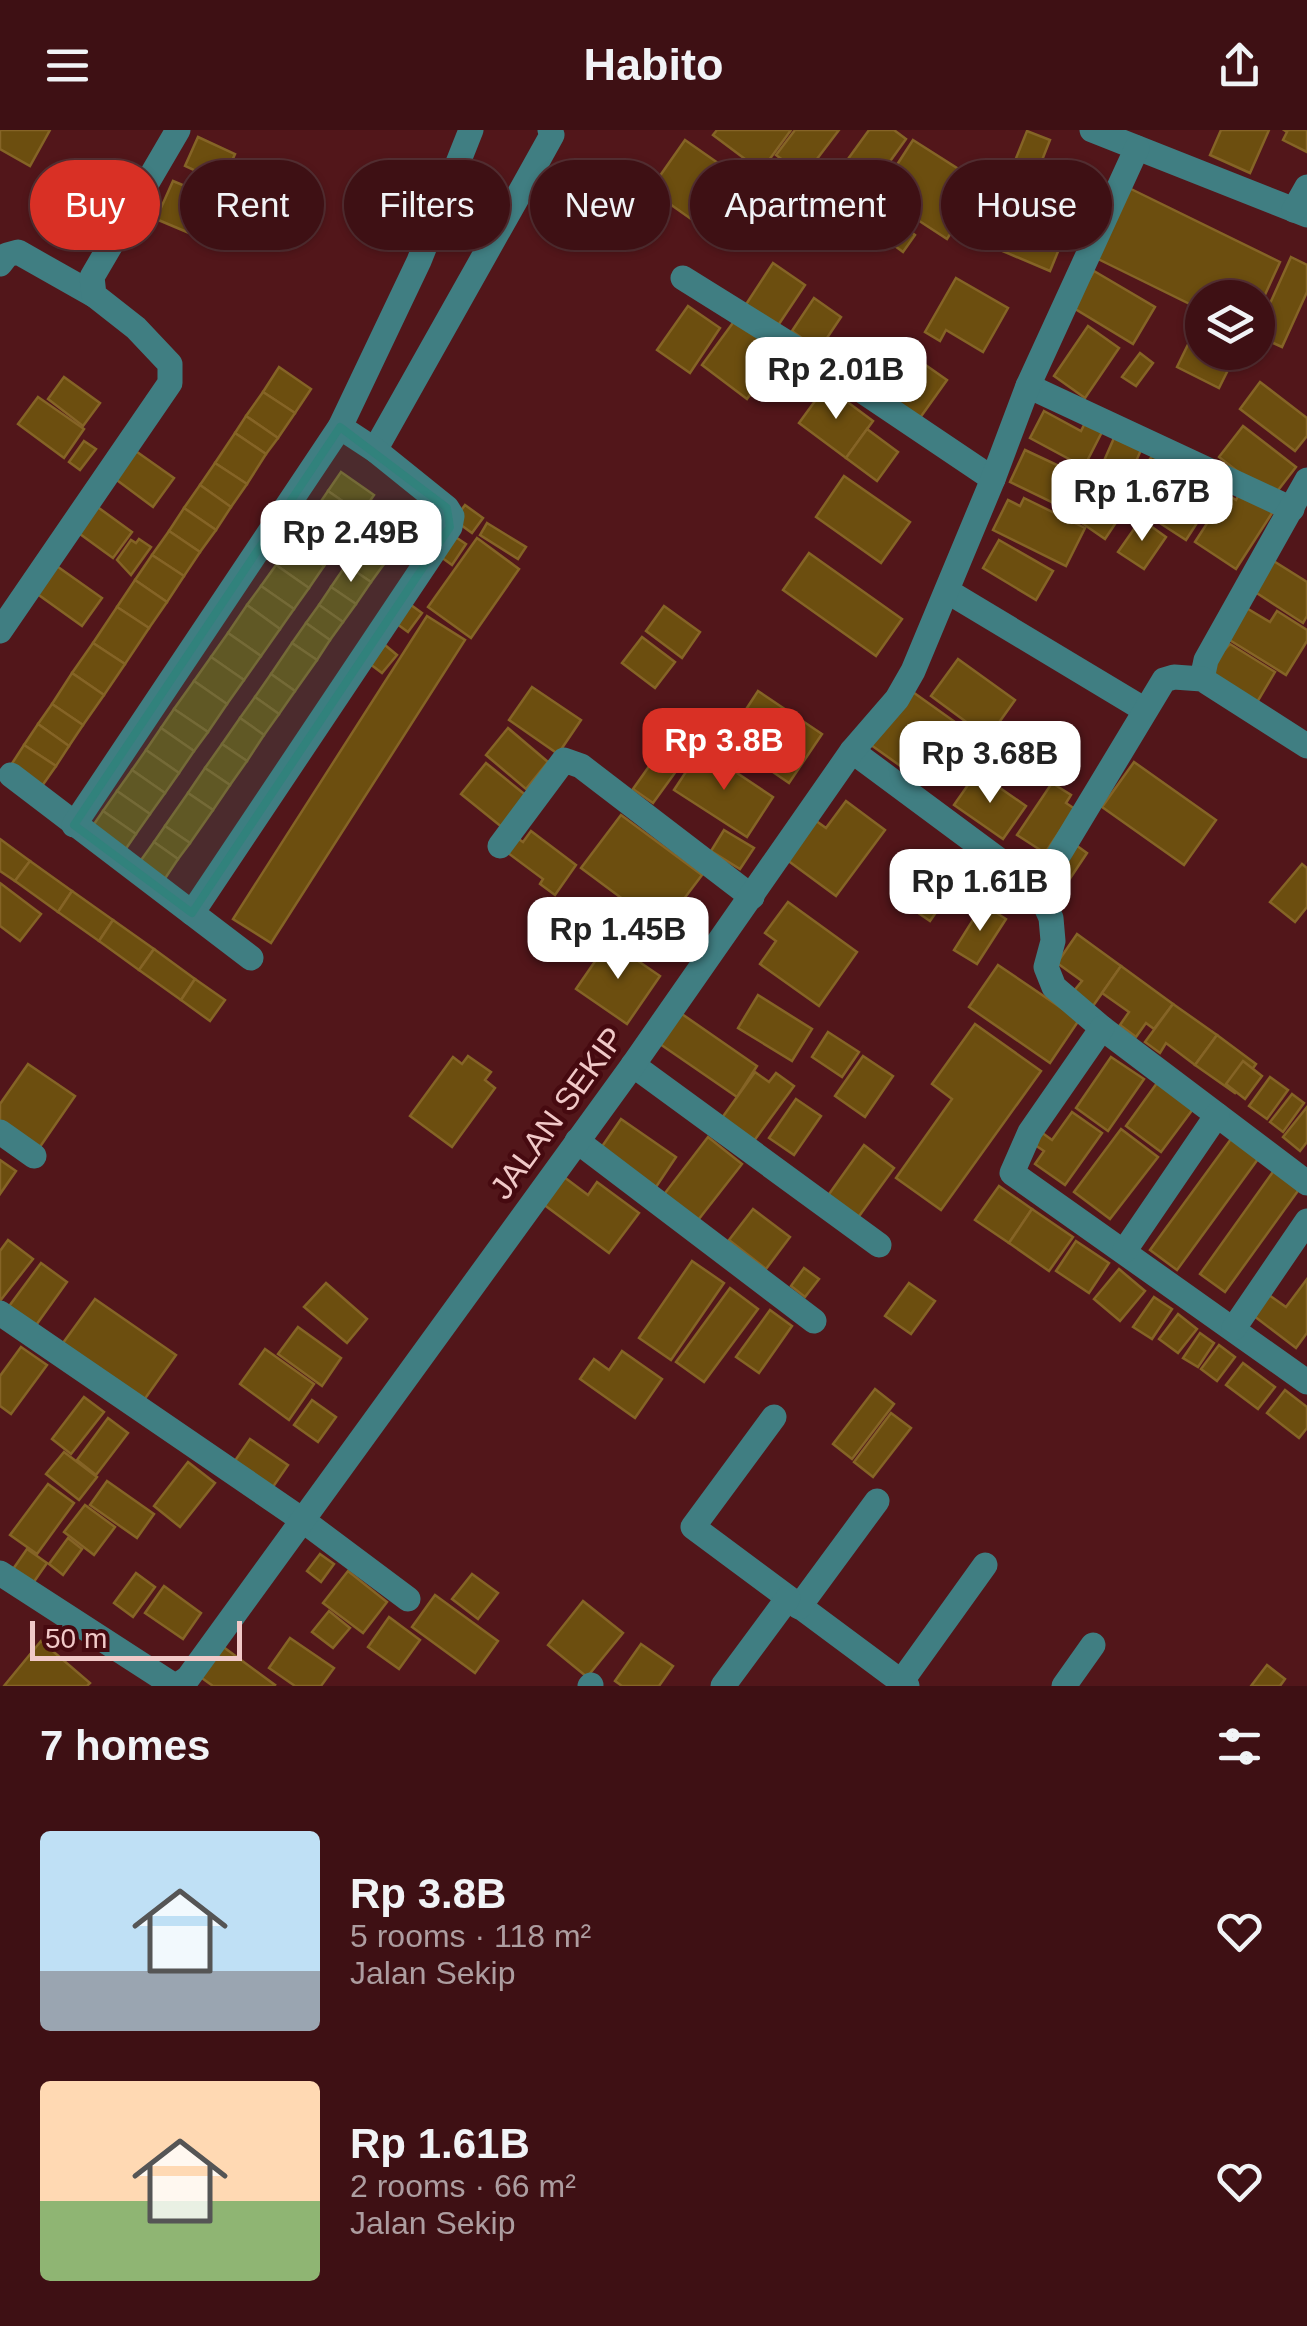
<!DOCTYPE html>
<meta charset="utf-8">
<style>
body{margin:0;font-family:Helvetica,sans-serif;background:#45191d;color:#f1f3f6;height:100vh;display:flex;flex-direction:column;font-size:38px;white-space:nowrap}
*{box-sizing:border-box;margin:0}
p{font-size:32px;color:#ad9da0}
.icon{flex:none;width:55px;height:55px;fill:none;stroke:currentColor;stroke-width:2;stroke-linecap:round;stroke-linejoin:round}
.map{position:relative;height:1556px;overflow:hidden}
.panel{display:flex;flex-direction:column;background:#3e1014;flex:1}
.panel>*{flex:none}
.top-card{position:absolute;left:30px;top:30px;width:1248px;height:90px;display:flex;gap:20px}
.buttons{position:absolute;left:1185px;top:150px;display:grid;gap:20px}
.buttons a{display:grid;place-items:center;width:90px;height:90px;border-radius:50%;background:#3e1014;box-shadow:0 2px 8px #0004,0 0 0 2px #573034;font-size:50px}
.scale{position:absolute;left:30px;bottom:25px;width:212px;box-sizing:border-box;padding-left:10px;border:5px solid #f1c9c8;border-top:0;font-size:28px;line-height:35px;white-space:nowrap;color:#f1c9c8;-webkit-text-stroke:8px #460a10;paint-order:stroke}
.price{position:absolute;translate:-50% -85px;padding:0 22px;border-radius:20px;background:#fff;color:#222;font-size:32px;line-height:65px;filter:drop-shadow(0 2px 5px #0008)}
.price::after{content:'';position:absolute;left:50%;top:60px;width:30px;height:22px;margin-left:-15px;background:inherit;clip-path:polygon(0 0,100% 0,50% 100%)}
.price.active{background:#d93025;color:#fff}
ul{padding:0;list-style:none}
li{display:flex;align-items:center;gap:30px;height:250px;padding:0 40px}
li span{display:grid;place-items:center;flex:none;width:280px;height:200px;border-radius:10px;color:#555}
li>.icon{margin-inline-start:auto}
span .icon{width:120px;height:120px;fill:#fffc;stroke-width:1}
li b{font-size:42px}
h2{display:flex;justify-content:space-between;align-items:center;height:120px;padding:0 40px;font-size:42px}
.tag{padding:0 35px;border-radius:45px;background:#3e1014;box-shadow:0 2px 8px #0004,0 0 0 2px #573034;font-size:35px;line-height:90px}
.tag.active{background:#d93025;color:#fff}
header{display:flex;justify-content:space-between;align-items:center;height:130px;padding:0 40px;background:#3e1014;font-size:45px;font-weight:800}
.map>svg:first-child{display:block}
.building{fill:#6c4e0f;stroke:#856426;stroke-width:2.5}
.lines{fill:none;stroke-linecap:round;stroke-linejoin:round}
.minor{stroke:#407e82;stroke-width:25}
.marked{fill:#31827c;fill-opacity:0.2;stroke:#31827c;stroke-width:8;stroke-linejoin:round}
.labels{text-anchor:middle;stroke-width:9;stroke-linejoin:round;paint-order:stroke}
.street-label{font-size:32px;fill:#f1c9c8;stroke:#460a10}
</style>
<header><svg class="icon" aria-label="menu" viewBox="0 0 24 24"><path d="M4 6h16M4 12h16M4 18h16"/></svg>Habito<svg class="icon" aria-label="share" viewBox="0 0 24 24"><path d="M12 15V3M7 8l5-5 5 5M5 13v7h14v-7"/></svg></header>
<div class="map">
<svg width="1307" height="1556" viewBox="0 0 1307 1556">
<rect width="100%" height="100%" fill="#52161a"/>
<g class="building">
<polygon points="0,0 50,0 30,36 0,19"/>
<polygon points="717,0 791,0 761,41 713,5"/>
<polygon points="795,0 839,0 804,46 776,25"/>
<polygon points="869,0 894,0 906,9 856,79 827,58"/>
<polygon points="1221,0 1269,0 1250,43 1210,25"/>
<polygon points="1284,0 1307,0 1307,22 1283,10 1287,2"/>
<polygon points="1027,1 1050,10 1035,48 1023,44 1014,68 1002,63"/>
<polygon points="198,7 235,24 222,53 185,36"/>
<polygon points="685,10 718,33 698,62 709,69 694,91 650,60"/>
<polygon points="913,10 982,54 947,109 878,64"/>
<polygon points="1040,35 1058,42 1053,56 1067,62 1060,79 1073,85 1050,141 993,117 1023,44 1035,48"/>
<polygon points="173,51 230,75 213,113 156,89"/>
<polygon points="820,54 856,79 843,96 808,71"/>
<polygon points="1129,58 1280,132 1258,180 1258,168 1202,168 1202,180 1096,128"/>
<polygon points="896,90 915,105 903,122 883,107"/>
<polygon points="1291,127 1307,135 1307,162 1282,217 1258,206 1258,200"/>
<polygon points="773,133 805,155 777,197 745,176"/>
<polygon points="1094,141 1155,177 1133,214 1072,177"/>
<polygon points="956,148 1008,178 983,222 946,200 940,211 925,202"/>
<polygon points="814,168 841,187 819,220 792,201"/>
<polygon points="688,176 720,198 690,243 657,220"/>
<polygon points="735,190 781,224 747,269 702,235"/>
<polygon points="1200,190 1202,222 1237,222 1219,258 1177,237"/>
<polygon points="1088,196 1119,218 1085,268 1054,246"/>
<polygon points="907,222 947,250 917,292 878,263"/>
<polygon points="1140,223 1153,233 1136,256 1122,247"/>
<polygon points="279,237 311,259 295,283 263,262"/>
<polygon points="64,247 100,273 83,296 48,269"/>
<polygon points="1260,252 1307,288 1307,306 1295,321 1240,279"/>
<polygon points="826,256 873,291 846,328 799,293"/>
<polygon points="263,262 295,283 278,308 246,286"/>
<polygon points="38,267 84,299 64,328 18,294"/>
<polygon points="1044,281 1081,301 1087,289 1104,298 1084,337 1030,308"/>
<polygon points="246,286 278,308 266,324 235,303"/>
<polygon points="1243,296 1296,337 1272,368 1219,327"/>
<polygon points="867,299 898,322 877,351 846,328"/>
<polygon points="235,303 266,324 247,354 215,333"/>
<polygon points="1114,308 1141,320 1123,361 1096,349"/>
<polygon points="84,311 96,319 80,340 69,332"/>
<polygon points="130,317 174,348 153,377 110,345"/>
<polygon points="1025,320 1085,348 1070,381 1010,352"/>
<polygon points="1156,321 1180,339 1158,368 1134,350"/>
<polygon points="215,333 247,354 231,377 200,355"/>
<polygon points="341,342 374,365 361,384 328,361"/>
<polygon points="844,346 910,392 881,433 816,387"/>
<polygon points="1190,349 1215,365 1186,410 1155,390 1170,367 1175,371"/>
<polygon points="200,355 231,377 216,400 184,378"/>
<polygon points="1242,359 1274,380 1236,439 1195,412 1226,364 1236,370"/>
<polygon points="328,361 361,384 343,409 311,386"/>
<polygon points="1094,362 1123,382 1105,409 1076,389"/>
<polygon points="1024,368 1085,398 1066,436 993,400 1008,370 1020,376"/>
<polygon points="92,373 132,402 113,428 73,399"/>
<polygon points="389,374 413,391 396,415 372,398"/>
<polygon points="465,375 483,388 472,403 454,390"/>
<polygon points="184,378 216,400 200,422 169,401"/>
<polygon points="311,386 343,409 324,436 291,413"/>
<polygon points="1141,389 1166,407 1144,439 1118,422"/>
<polygon points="487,393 526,417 518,429 480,405"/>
<polygon points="372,398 396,415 384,434 359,417"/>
<polygon points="169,401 200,422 184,446 152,425"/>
<polygon points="448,402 466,414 452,435 434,422"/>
<polygon points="477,408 519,439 471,508 428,477"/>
<polygon points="139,409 151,417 131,445 117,430 131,410 136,413"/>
<polygon points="999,410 1053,441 1036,470 983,438"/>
<polygon points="291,413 324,436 309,458 276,435"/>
<polygon points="359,417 384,434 371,452 346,435"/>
<polygon points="809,423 902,489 876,526 783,460"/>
<polygon points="152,425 184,446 167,472 135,450"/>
<polygon points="1272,430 1307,452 1307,486 1303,493 1252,460"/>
<polygon points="51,432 102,468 82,496 36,463"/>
<polygon points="276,435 309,458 294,479 261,456"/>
<polygon points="346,435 371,452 356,474 331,457"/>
<polygon points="135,450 167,472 149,498 117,477"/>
<polygon points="261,456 294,479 280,499 247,475"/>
<polygon points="331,457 356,474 343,492 319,475"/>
<polygon points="247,475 280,499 261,526 228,503"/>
<polygon points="319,475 343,492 330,510 306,493"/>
<polygon points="411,475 422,483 408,502 397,494"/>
<polygon points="664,476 700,502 682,528 646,501"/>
<polygon points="1243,476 1270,492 1277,481 1307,500 1307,511 1286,545 1228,509"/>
<polygon points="117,477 149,498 125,534 93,513"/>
<polygon points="427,486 465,510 271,813 233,789"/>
<polygon points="306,493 330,510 317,530 292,513"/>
<polygon points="228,503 261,526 244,550 211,527"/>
<polygon points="642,507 675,532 655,558 622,533"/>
<polygon points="93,513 125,534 104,565 72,543"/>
<polygon points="292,513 317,530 295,561 271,544"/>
<polygon points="1230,514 1275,542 1256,574 1204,542"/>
<polygon points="385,515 397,525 382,543 370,534"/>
<polygon points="211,527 244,550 227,574 194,551"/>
<polygon points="958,529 1015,570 988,608 931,566"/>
<polygon points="72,543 104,565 83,595 52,574"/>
<polygon points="271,544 295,561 279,584 255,567"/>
<polygon points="194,551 227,574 208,602 174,579"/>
<polygon points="532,557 581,590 558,624 509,590"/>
<polygon points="910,560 962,597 923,652 871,615"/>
<polygon points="758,561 822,604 789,653 726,610"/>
<polygon points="255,567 279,584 264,605 240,588"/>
<polygon points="52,574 83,595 69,616 38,594"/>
<polygon points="174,579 208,602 194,621 161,598"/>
<polygon points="240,588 264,605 247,631 222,614"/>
<polygon points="38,594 69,616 56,636 24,615"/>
<polygon points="161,598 194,621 179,643 146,620"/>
<polygon points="508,598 548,632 526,659 486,625"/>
<polygon points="222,614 247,631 230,655 205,638"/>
<polygon points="24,615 56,636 42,656 11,635"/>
<polygon points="662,618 682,633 653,673 633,659"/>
<polygon points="701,619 773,667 747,707 674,660"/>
<polygon points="146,620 179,643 165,663 132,640"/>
<polygon points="1134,632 1216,690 1184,735 1102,677"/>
<polygon points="486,633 528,667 503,698 461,664"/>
<polygon points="205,638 230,655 213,680 188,663"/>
<polygon points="132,640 165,663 150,684 117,661"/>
<polygon points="977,642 1026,676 1003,709 954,675"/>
<polygon points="1052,653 1071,665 1066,673 1075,679 1045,723 1017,705"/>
<polygon points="117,661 150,684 136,704 103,681"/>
<polygon points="188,663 213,680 190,713 165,696"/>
<polygon points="846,671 885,700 836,766 783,727 812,688 826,698"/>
<polygon points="103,681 136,704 125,720 92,697"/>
<polygon points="621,685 702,745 674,782 667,777 655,793 581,738"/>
<polygon points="165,696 190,713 178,729 154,712"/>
<polygon points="724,700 754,718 740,739 711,721"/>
<polygon points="531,701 576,735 555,765 540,754 543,749 504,720 514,706 523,712"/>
<polygon points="0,709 30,731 15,751 0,741"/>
<polygon points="154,712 178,729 164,750 139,733"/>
<polygon points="1073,713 1087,723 1067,753 1052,743"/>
<polygon points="30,731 72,761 58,782 15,751"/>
<polygon points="933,733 958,751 930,791 905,774"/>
<polygon points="1302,734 1307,738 1307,777 1295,792 1270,772"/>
<polygon points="0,753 41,784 20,811 0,796"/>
<polygon points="72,761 113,790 99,811 58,782"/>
<polygon points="788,772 857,822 819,876 760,834 776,811 765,803"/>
<polygon points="983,774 1006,789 977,834 954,820"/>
<polygon points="113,790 154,819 139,840 99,811"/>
<polygon points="1077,804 1121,836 1093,876 1073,862 1082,851 1057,833"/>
<polygon points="609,811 660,846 627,894 576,859"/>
<polygon points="154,819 195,849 181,870 139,840"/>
<polygon points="998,835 1079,890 1050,933 969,877"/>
<polygon points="1121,836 1173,874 1154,899 1146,893 1136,907 1120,895 1129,882 1102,863"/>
<polygon points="195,849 225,870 210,891 181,870"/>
<polygon points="758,865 812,899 792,931 738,898"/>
<polygon points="1173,874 1217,905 1195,935 1166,913 1160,923 1145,912"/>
<polygon points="679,882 757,936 737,967 657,912"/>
<polygon points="975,894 1041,941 941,1080 896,1048 952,969 932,954"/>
<polygon points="828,902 859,922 842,947 812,927"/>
<polygon points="1217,905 1256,934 1235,963 1195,935"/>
<polygon points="468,926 491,942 485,950 495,958 452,1017 410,986 453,927 462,934"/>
<polygon points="863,926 893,946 865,987 835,966"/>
<polygon points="1111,927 1144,949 1108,1001 1076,978"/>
<polygon points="1243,931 1262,946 1245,969 1226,954"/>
<polygon points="28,934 75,966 35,1024 0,999 0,974"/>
<polygon points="755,942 769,952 776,943 794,956 751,1015 719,992"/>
<polygon points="1270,947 1288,960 1267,989 1249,976"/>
<polygon points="1157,953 1193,979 1161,1022 1126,996"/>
<polygon points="1292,964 1304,973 1283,1002 1270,992"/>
<polygon points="796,969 821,986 794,1025 769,1008"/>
<polygon points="1307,977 1307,1012 1300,1021 1283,1007"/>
<polygon points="1072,982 1102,1003 1065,1055 1035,1034 1044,1021 1029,1011 1037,999 1052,1010"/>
<polygon points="621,989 676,1027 656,1057 601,1018"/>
<polygon points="1121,999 1158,1027 1110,1089 1074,1062"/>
<polygon points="708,1007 742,1034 695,1094 662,1067"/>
<polygon points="1231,1009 1258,1029 1177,1140 1150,1120"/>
<polygon points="864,1015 894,1038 857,1089 827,1067"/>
<polygon points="0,1030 16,1041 0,1064"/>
<polygon points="1275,1039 1300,1058 1225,1162 1200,1144"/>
<polygon points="564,1047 588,1065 597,1052 639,1083 609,1123 543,1074"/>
<polygon points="999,1056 1032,1079 1009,1113 975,1090"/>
<polygon points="753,1079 790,1107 766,1139 729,1110"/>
<polygon points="1032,1079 1073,1107 1049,1141 1009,1113"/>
<polygon points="8,1110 33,1129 0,1171 0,1121"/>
<polygon points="1076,1111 1109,1133 1089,1163 1056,1141"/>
<polygon points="692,1131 724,1153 671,1230 639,1208"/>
<polygon points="41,1133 67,1152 34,1198 7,1179"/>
<polygon points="804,1138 819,1149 805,1167 791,1156"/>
<polygon points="1119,1139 1145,1161 1120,1191 1094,1169"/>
<polygon points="1307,1149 1307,1203 1296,1218 1254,1186 1269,1165 1286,1177"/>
<polygon points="326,1153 367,1189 347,1213 304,1177"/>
<polygon points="909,1153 935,1171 911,1204 885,1186"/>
<polygon points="730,1158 758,1179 704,1252 676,1232"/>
<polygon points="1154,1167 1172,1179 1152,1209 1133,1197"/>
<polygon points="95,1169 176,1225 144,1270 63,1213"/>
<polygon points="770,1180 792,1196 759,1243 736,1227"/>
<polygon points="1178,1184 1197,1199 1178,1223 1159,1209"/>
<polygon points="298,1197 341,1228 322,1256 278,1224"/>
<polygon points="1200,1203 1214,1213 1198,1237 1183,1228"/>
<polygon points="1219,1215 1235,1227 1217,1251 1201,1239"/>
<polygon points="21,1217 47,1235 11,1284 0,1276 0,1246"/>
<polygon points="265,1219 314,1254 289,1290 240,1254"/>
<polygon points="622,1221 662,1249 635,1288 580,1249 594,1229 609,1240"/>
<polygon points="1243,1233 1275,1257 1258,1279 1226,1255"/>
<polygon points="875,1259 894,1274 852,1329 833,1314"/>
<polygon points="1285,1260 1307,1277 1307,1298 1299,1308 1267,1283"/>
<polygon points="84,1267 104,1282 71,1324 52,1309"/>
<polygon points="312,1270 336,1287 318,1312 294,1295"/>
<polygon points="891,1283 911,1298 873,1347 854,1332"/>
<polygon points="108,1288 128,1303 96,1345 77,1330"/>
<polygon points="250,1309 288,1335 268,1364 230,1338"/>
<polygon points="64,1322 97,1347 79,1370 46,1344"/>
<polygon points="188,1332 215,1353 180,1397 154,1376"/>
<polygon points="107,1351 154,1384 137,1408 90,1375"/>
<polygon points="48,1354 74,1373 37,1424 10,1405"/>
<polygon points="85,1375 115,1397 94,1425 64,1402"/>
<polygon points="68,1408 82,1419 63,1445 49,1434"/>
<polygon points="27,1419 47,1433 31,1456 11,1442"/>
<polygon points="320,1424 334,1434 321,1452 307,1441"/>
<polygon points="348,1441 387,1472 363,1503 323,1473"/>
<polygon points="136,1443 155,1457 133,1487 114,1473"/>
<polygon points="472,1444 498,1463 478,1489 452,1469"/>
<polygon points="164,1456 201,1483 183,1509 145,1483"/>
<polygon points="435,1465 498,1511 475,1543 412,1497"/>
<polygon points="583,1471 623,1503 587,1547 548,1515"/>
<polygon points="329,1481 350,1498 333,1518 312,1502"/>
<polygon points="389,1487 420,1510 399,1539 368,1517"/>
<polygon points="290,1508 334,1538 321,1556 295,1556 269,1538"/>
<polygon points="41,1511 90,1553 87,1556 4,1556"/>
<polygon points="641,1514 673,1536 659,1556 622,1556 615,1551"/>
<polygon points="222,1516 275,1555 274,1556 213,1556 199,1546"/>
<polygon points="1267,1535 1285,1549 1280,1556 1251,1556"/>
</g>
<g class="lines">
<g class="minor">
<polyline points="1092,0 1307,85"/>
<polyline points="1294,80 1307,57"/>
<polyline points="0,134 7,125 18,122 94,165"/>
<polyline points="683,148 834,242 993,349"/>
<polyline points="1028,256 1292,379"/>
<polyline points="375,320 532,41 552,5 550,0"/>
<polyline points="947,461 1145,580"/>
<polyline points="0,501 170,253 170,234 136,198 94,165 92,147 178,0"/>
<polyline points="1202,549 1206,530 1307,350"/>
<polyline points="852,621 1038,759 1051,788 1053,811 1046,837 1054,857 1102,898 1307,1053"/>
<polyline points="11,645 192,783 450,397 452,386 447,378 375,320 340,297"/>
<polyline points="74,695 340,297 419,131 471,0"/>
<polyline points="500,716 564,630 581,636 752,767"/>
<polyline points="1038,759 1164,550 1174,547 1202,549 1307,616"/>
<polyline points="192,783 251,828"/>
<polyline points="1102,898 1030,1002 1012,1043 1307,1252"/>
<polyline points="633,935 879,1115"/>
<polyline points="0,1002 34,1026"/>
<polyline points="577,1011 814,1191"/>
<polyline points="1125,1120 1217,985"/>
<polyline points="0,1183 301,1389 408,1469"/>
<polyline points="1234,1198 1307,1091"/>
<polyline points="774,1287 693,1397 907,1556"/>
<polyline points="0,1443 170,1553 178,1555 188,1548 633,935 852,621 897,569 913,541 993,349 1028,256 1137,18"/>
<polyline points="799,1477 877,1371"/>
<polyline points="901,1552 985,1435"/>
<polyline points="590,1556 591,1555"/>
<polyline points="723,1556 788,1468"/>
<polyline points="1064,1556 1093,1515"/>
</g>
</g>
<path class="marked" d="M340,297l107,81 3,19 -258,386 -118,-88z"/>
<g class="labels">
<g class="street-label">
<text transform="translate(557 983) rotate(-54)" y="11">JALAN SEKIP</text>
</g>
</g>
</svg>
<div class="buttons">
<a><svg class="icon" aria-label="layers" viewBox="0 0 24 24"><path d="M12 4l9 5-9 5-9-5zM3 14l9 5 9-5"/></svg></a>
</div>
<div class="scale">50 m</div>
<b class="price" style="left:836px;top:292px">Rp 2.01B</b>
<b class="price" style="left:1142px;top:414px">Rp 1.67B</b>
<b class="price" style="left:351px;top:455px">Rp 2.49B</b>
<b class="price active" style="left:724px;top:663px">Rp 3.8B</b>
<b class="price" style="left:990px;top:676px">Rp 3.68B</b>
<b class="price" style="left:980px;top:804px">Rp 1.61B</b>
<b class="price" style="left:618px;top:852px">Rp 1.45B</b>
<div class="top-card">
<a class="tag active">Buy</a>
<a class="tag">Rent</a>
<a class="tag">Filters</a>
<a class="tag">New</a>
<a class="tag">Apartment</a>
<a class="tag">House</a>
</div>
</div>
<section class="panel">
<h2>7 homes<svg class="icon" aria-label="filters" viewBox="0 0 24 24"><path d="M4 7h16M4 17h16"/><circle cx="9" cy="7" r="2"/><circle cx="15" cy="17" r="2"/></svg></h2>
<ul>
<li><span style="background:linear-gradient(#bfe0f5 70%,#9aa5b1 0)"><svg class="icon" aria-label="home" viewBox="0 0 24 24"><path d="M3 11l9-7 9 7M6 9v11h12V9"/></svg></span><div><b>Rp 3.8B</b><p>5 rooms · 118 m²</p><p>Jalan Sekip</p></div><svg class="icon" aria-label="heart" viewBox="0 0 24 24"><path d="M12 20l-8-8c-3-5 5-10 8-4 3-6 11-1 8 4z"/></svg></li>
<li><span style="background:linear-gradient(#ffd9b3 60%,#8fb573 0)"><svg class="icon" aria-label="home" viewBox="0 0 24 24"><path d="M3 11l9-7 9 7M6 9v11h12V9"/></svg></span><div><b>Rp 1.61B</b><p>2 rooms · 66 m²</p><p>Jalan Sekip</p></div><svg class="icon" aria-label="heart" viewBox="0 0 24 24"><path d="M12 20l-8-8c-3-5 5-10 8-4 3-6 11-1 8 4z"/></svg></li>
</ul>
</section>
